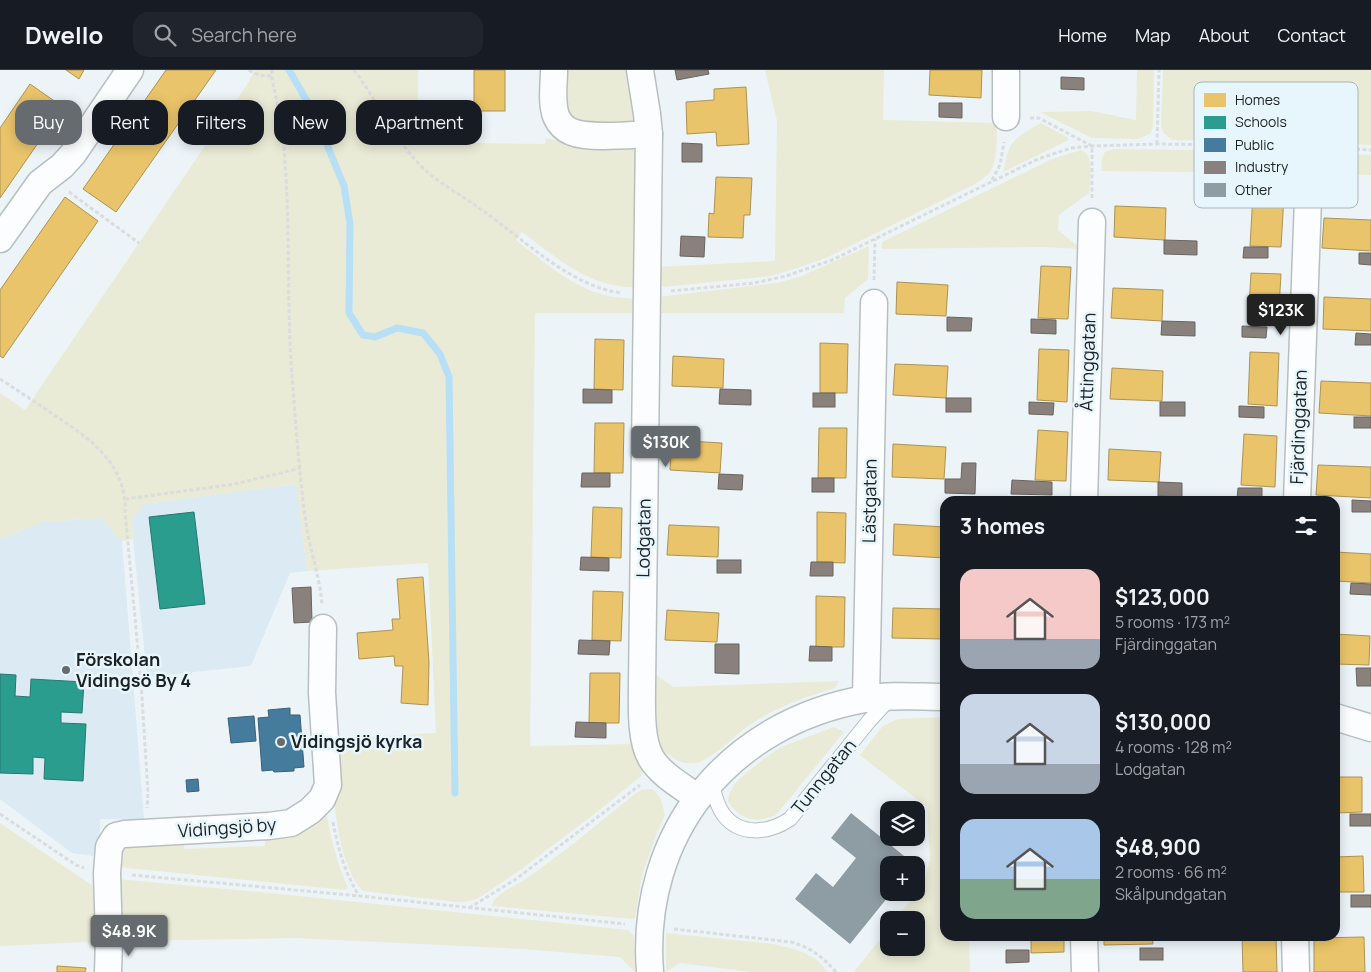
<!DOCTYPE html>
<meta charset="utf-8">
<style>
body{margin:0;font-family:Manrope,sans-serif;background:#20242c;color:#f1f3f6;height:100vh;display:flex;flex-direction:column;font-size:19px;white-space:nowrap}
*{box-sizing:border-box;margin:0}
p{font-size:16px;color:#9ea1a6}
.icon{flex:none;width:28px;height:28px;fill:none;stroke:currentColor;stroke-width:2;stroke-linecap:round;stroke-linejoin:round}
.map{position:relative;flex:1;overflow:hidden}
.sheet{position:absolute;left:940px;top:426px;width:400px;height:445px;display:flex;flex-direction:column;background:#171b24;border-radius:15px;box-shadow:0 2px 12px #0003}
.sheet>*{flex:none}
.hud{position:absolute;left:15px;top:30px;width:475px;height:45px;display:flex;gap:10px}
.controls{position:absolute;left:880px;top:731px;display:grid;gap:10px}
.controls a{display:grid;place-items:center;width:45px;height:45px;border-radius:10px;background:#171b24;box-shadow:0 2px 12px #0003;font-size:25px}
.price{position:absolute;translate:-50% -42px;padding:0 11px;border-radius:5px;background:#656b6e;color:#fff;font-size:16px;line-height:32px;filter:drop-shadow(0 1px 2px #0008)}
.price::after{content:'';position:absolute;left:50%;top:30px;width:15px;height:11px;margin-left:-8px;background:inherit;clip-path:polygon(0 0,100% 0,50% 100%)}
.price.active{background:#222;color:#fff}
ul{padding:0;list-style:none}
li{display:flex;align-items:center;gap:15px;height:125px;padding:0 20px}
li span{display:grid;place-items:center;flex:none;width:140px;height:100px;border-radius:15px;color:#555}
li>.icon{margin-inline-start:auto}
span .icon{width:60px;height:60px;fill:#fffc;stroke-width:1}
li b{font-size:21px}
h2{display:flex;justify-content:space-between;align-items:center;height:60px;padding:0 20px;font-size:21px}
.pill{padding:0 18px;border-radius:15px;background:#171b24;box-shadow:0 2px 12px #0003;font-size:18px;line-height:45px}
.pill.active{background:#656b6e;color:#fff}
header{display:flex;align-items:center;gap:30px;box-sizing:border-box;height:70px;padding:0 25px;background:#171b24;border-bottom:1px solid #363941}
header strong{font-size:24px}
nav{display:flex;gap:28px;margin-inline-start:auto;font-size:18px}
.search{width:350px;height:45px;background:#20242c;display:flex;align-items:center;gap:12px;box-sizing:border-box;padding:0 18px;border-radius:15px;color:#9ea1a6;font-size:19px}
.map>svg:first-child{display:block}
.built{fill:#dbeaf3}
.green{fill:#e9ebd6}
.homes{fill:#e9c46a;stroke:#ac9355}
.schools{fill:#2a9d8f;stroke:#26786f}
.public{fill:#457b9d;stroke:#396078}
.industry{fill:#8a817c;stroke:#696461}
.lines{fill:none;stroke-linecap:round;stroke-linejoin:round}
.stream{stroke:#b7e0f7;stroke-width:7}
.building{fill:#8e9ca3}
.service-casing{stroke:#b8bfc2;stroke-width:16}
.minor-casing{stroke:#b8bfc2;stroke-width:29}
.path{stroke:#dadcde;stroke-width:3;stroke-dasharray:4 2.5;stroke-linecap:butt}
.service{stroke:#fcfdfe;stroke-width:14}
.minor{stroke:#fcfdfe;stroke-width:26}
.poi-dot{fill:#656b6e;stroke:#e7f5fd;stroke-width:2}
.labels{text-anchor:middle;stroke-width:5;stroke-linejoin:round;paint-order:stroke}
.street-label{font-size:18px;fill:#1c2123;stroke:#e7f5fd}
.poi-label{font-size:18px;font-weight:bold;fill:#1c2123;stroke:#e7f5fd;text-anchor:start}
.key{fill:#e7f5fd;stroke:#aab5bc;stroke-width:1}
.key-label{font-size:14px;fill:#1c2123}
</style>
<header>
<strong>Dwello</strong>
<div class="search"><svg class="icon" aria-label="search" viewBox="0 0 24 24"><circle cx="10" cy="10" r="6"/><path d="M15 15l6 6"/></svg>Search here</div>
<nav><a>Home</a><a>Map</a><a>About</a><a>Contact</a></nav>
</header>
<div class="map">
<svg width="1371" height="902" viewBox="0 0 1371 902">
<rect width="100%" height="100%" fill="#ecf4f8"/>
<g class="built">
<polygon points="297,414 307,501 290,503 251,596 147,607 133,469 132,447 144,434"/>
<polygon points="101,448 122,471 144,749 100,749 100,787 72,783 0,729 0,469 42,452"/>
</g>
<g class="green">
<path d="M255,0h163v72l127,2 1,-6 24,6 56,1 8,4 4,8v130c-47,2 -80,-28 -116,-55l-6,8c27,21 54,46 88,55 11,3 24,3 35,4v14h-104l-5,433 105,-2 9,23 -2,8 -45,37 -78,59 -42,28 -12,3h-9l-93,-11c-29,-29 -31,-112 -33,-152l106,-6 -8,-170 -121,8 -11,-87 -151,20 -13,13 1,22 -11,2 -21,-23 -59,4 -42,17v-146l25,17 221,-324z"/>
<polygon points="563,0 633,0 637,48 627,54 585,54 571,46 564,32"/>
<path d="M765,0h119l-1,50 114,3c-1,14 1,33 -5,46 -3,6 -10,10 -15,14l-151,75 -29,10 -26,8 -107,11 -5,-3 -2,-17 118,-6 2,-140z"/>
<polygon points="1137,0 1154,0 1153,54 1151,63 1139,69 1092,68 1040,42 1091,41 1136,50"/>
<polygon points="1163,0 1371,0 1371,75 1305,72 1172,70 1163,62 1161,55"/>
<path d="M1041,53l26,14 2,3 -66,32c2,-7 3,-14 5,-20 4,-15 21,-22 33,-29z"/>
<polygon points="1114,79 1304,81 1304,89 1274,89 1274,103 1101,101 1102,88 1105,82"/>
<path d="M1081,80c14,4 9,31 8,43l-30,22 -1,15 23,19 -37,-2 -162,2v-7l170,-83z"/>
<polygon points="1314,83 1371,85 1371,105 1337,104 1337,92 1314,91"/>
<polygon points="869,176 868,209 845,228 844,243 656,243 657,227 777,213 799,207"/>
<path d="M652,602l21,15 166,-6 -4,7c-30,9 -58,19 -84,36 -17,11 -31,29 -49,37 -8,3 -16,3 -23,0 -8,-4 -15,-9 -20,-17 -8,-14 -6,-55 -7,-72z"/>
<polygon points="945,647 945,866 969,866 970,902 854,902 889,858 889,878 916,878 916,850 895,850 924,813 930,789 927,737 860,685 883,656 898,649"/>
<path d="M834,657l10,5 -68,83c-21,9 -36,5 -48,-14l1,-6 6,-12 27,-23 19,-13z"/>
<path d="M651,719l3,1 7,9 4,16 -8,18 -15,42 -7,43 -2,1 -141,-13c2,-12 19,-18 29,-24 40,-27 76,-58 114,-88l6,-4z"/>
<path d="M326,742c5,27 11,51 22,76l-3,2 -227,-23 5,-19 8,-5 53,-1v7l81,-3v-15z"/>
<polygon points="0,753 93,816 100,833 98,883 87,872 0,876"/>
<polygon points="117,809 260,822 628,860 634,866 635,902 620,887 523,879 296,868 120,871"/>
<polygon points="666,863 773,874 798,880 816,889 828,902 750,902 680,893 666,902"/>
</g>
<g class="homes">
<polygon points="66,0 84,0 79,9"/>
<polygon points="166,0 216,0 116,142 83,119"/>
<rect x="474" y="0" width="31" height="41"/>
<polygon points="930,0 982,0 981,28 929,25"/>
<polygon points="30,14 63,37 0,128 0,58"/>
<polygon points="746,17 749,74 717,76 716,62 687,64 686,32 714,30 714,19"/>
<polygon points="716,107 752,108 750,145 744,145 743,168 708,167 709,143 714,144"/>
<polygon points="1253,124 1284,126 1281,177 1250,176"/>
<polygon points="65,127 98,151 3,288 0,286 0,220"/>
<polygon points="1115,136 1166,138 1165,170 1114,167"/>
<polygon points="1324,148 1371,150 1371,181 1322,178"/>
<polygon points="1041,196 1071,197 1068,249 1038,248"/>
<polygon points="1251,203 1281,204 1278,255 1248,253"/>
<polygon points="897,212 948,215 946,246 896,244"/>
<polygon points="1113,218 1163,220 1162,251 1111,248"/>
<polygon points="1324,227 1371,229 1371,261 1323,259"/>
<polygon points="595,269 624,270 623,320 594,319"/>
<polygon points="820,273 848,274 847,323 820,323"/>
<polygon points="1039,279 1069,280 1067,332 1037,330"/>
<polygon points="1250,282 1279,283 1277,336 1248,334"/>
<polygon points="673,286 724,289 723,318 672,316"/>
<polygon points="895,294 948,296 946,328 893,325"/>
<polygon points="1112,298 1163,301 1162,331 1110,329"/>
<polygon points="1321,311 1371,313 1371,346 1319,343"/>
<polygon points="595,353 624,353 623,403 594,403"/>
<polygon points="819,358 847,358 846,408 818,408"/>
<polygon points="1038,360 1068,362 1066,411 1035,410"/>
<polygon points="1244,364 1277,366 1275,417 1241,415"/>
<polygon points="671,370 722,373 720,403 670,400"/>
<polygon points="893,374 946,377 944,409 892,407"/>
<polygon points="1109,379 1161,382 1159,412 1108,410"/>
<polygon points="1318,395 1371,397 1371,428 1316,425"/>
<polygon points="593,437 622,438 621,488 591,487"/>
<polygon points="817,442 846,443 845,493 817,492"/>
<polygon points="894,454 945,457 945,488 893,485"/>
<polygon points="669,455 719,457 718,487 667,485"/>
<polygon points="1335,482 1371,484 1371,513 1335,511"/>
<polygon points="423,507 429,592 428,635 401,633 403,596 395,596 394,586 359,589 357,563 393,560 392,549 400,549 397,509"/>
<polygon points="593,521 623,522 621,571 592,570"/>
<polygon points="816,526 845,527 844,577 816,577"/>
<polygon points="893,538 945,539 945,569 892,568"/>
<polygon points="667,540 719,543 717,572 665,570"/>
<polygon points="1335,564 1370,566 1369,595 1335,594"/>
<polygon points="590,603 620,603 619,653 589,653"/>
<polygon points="1335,707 1362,707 1362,742 1335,743"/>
<polygon points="1363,786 1364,822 1335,822 1335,787"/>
<polygon points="1031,866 1064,866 1064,882 1031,883"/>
<polygon points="1104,866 1152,866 1153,874 1104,875"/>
<polygon points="1242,866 1276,866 1277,902 1243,902"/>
<polygon points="1364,867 1365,902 1314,902 1314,868"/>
<polygon points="57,896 86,898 85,902 57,902"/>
</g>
<g class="schools">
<polygon points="194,442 205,534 160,539 149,447"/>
<polygon points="0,604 16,605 15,626 30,627 31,609 84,612 82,643 61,642 61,653 86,654 83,711 44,709 45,688 33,687 33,704 0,703"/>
</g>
<g class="public">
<polygon points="290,638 290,645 300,645 304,697 294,698 294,701 274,702 273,700 262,701 258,648 269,647 268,640"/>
<polygon points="254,646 256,671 231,673 228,648"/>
<polygon points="198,709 199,721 187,722 186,710"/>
</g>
<g class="industry">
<polygon points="675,0 708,0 709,4 677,10"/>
<polygon points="1061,7 1084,8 1084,20 1061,19"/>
<polygon points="939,33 962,33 962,48 939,47"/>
<polygon points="682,73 702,74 702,92 682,92"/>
<polygon points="681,166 705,167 704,187 680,186"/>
<polygon points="1164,170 1197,171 1197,185 1164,184"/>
<polygon points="1244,177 1268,177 1268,188 1243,188"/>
<polygon points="1359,183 1371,183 1371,195 1359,194"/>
<polygon points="947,247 972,248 971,261 947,261"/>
<polygon points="1031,249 1056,250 1056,264 1031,263"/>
<polygon points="1162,251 1195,252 1195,266 1161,265"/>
<polygon points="1242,256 1267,257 1266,268 1242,267"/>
<polygon points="1356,263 1371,264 1371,275 1355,275"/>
<polygon points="583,319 612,320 612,333 583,333"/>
<polygon points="720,319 751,320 751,335 719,334"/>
<rect x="813" y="323" width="22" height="14"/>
<rect x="946" y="328" width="25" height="14"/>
<polygon points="1029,332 1054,333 1053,345 1029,344"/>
<rect x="1160" y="332" width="25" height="14"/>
<polygon points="1239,336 1264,337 1264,348 1239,347"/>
<rect x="1354" y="347" width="17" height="11"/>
<polygon points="962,393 976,393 975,424 945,423 945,409 961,409"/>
<polygon points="582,403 610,403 610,417 581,417"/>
<polygon points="719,404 743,405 742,420 718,419"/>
<rect x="812" y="408" width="22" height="14"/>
<polygon points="1012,410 1052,412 1052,425 1011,424"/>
<polygon points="1158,412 1182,413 1182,427 1158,426"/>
<polygon points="1238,418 1262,418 1262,430 1237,429"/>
<polygon points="1352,430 1371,431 1371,442 1352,442"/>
<polygon points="581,487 609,488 609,501 580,500"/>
<rect x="717" y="490" width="24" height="13"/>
<polygon points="811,492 833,492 833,506 810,506"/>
<polygon points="1351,513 1371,514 1371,525 1350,524"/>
<polygon points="311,517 312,552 294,553 292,518"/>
<polygon points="579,570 610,571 609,585 578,584"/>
<polygon points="942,570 945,570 945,597 942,596"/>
<polygon points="715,574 739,574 739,604 715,603"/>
<polygon points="810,576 832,577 832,591 809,591"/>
<polygon points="1356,598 1371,598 1371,616 1357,616"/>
<polygon points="576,652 606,653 606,668 575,667"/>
<rect x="1350" y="744" width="21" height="12"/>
<rect x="1351" y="825" width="20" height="12"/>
<rect x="1140" y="878" width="23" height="12"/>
<polygon points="1006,880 1029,880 1029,892 1006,893"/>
</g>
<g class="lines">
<polyline class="stream" points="289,0 314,43 344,116 350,154 349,243 363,265 375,267 397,258 423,263 440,284 449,307 455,723"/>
</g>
<polygon class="building" points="851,743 914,794 889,795 889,822 892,822 850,874 795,829 816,803 833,817 856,788 831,768"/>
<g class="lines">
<g class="service-casing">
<path id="service" d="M711,711c3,11 5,23 12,33 17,23 46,19 67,5l79,-98 22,-24"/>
</g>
<g class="minor-casing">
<g id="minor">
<path d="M554,0c0,15 -3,32 2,46 3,7 8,13 16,16 17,7 57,3 77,2"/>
<path d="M640,0l7,44 2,20 -7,551c0,21 -2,54 9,73 10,17 31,28 47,40"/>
<polyline points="1006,47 1006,0"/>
<polyline points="0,169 40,113 62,96 73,84 130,0"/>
<polyline points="1084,431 1092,152"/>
<polyline points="1297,431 1309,102"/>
<polyline points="866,629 874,233"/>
<polyline points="1335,647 1371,658"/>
<polyline points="1084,866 1085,902"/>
<polyline points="1295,866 1296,902"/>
<polyline points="108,902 109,869 107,803 109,777 116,766 124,764 269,756 291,753 310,741 322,729 328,715 322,623 323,558"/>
<path d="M650,902c-11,-139 79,-249 215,-273 26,-5 54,-2 80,-2"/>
</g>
</g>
<g class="path">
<path d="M249,0c7,5 14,6 23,6"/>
<path d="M272,0v9c4,19 9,39 11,59 8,79 3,159 9,238 4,49 7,99 14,147 4,28 14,54 16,82"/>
<path d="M354,0c23,30 38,66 65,94 18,19 43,31 64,47 42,29 88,76 139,82"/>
<polyline points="1030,48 1039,48 1092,76 1092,128"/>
<polyline points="1157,74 1159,0"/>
<polyline points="1317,77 1371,80"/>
<polyline points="992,110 1000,95 1004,72"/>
<polyline points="69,122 139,173"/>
<polyline points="874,210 875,169"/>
<polyline points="671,221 754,213 786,206 832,190 1038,89 1071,78 1092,76 1157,74 1305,76"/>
<path d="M0,309c17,11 34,22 51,34 37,24 76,50 74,99l16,170 7,111 -1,15"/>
<polyline points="125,429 235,414 301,398"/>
<polyline points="0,744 76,795 84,798"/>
<path d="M333,752c5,27 12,51 26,74"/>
<polyline points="132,805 360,826 625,854"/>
<polyline points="469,838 516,809 640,715"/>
<path d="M674,859l117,13c21,6 30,14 45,30"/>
</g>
<use href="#service" class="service"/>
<use href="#minor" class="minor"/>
</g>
<g class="poi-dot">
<circle cx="66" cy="600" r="5"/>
<circle cx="281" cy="672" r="5"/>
</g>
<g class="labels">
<g class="street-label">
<text transform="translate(1088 292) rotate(-88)" y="6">Åttinggatan</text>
<text transform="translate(1299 357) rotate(-88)" y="6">Fjärdinggatan</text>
<text transform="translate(870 431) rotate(-89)" y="6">Lästgatan</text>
<text transform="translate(644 468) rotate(-89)" y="6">Lodgatan</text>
<text transform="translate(824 707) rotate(-51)" y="6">Tunngatan</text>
<text transform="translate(227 758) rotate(-4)" y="6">Vidingsjö by</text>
</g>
<g class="poi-label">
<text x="76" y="596">Förskolan<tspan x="76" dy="21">Vidingsö By 4</tspan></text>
<text x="291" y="678">Vidingsjö kyrka</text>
</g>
</g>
<rect x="1194" y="12" width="164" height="126" rx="8" class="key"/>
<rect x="1204" y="23" width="22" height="14" fill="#e9c46a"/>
<rect x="1204" y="46" width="22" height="13" fill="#2a9d8f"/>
<rect x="1204" y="68" width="22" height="14" fill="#457b9d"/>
<rect x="1204" y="91" width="22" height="13" fill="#8a817c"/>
<rect x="1204" y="113" width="22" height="14" fill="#8e9ca3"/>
<g class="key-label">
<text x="1235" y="35">Homes</text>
<text x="1235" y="57">Schools</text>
<text x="1235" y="80">Public</text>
<text x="1235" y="102">Industry</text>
<text x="1235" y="125">Other</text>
</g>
</svg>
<div class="controls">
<a><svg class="icon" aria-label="layers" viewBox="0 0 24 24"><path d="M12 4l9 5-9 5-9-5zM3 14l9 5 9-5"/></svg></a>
<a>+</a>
<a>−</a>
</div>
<b class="price active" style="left:1281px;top:266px">$123K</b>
<b class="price" style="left:666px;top:398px">$130K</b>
<b class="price" style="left:129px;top:887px">$48.9K</b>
<div class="hud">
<a class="pill active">Buy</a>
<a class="pill">Rent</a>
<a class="pill">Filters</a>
<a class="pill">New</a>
<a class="pill">Apartment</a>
</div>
<section class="sheet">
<h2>3 homes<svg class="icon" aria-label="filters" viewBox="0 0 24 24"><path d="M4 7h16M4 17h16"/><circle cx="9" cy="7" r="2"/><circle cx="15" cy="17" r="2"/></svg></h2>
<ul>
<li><span style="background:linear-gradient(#f6c9c9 70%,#9aa5b1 0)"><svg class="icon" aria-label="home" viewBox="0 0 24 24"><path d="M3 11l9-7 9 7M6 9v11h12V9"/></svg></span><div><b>$123,000</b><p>5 rooms · 173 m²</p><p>Fjärdinggatan</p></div></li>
<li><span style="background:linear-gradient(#c9d6e8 70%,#9aa5b1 0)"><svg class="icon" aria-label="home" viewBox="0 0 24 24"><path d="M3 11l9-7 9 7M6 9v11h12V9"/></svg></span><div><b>$130,000</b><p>4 rooms · 128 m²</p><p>Lodgatan</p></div></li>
<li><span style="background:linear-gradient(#a9c7e8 60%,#7fa58c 0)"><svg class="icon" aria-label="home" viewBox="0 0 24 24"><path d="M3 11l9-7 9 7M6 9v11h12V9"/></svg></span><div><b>$48,900</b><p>2 rooms · 66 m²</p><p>Skålpundgatan</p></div></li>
</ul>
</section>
</div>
